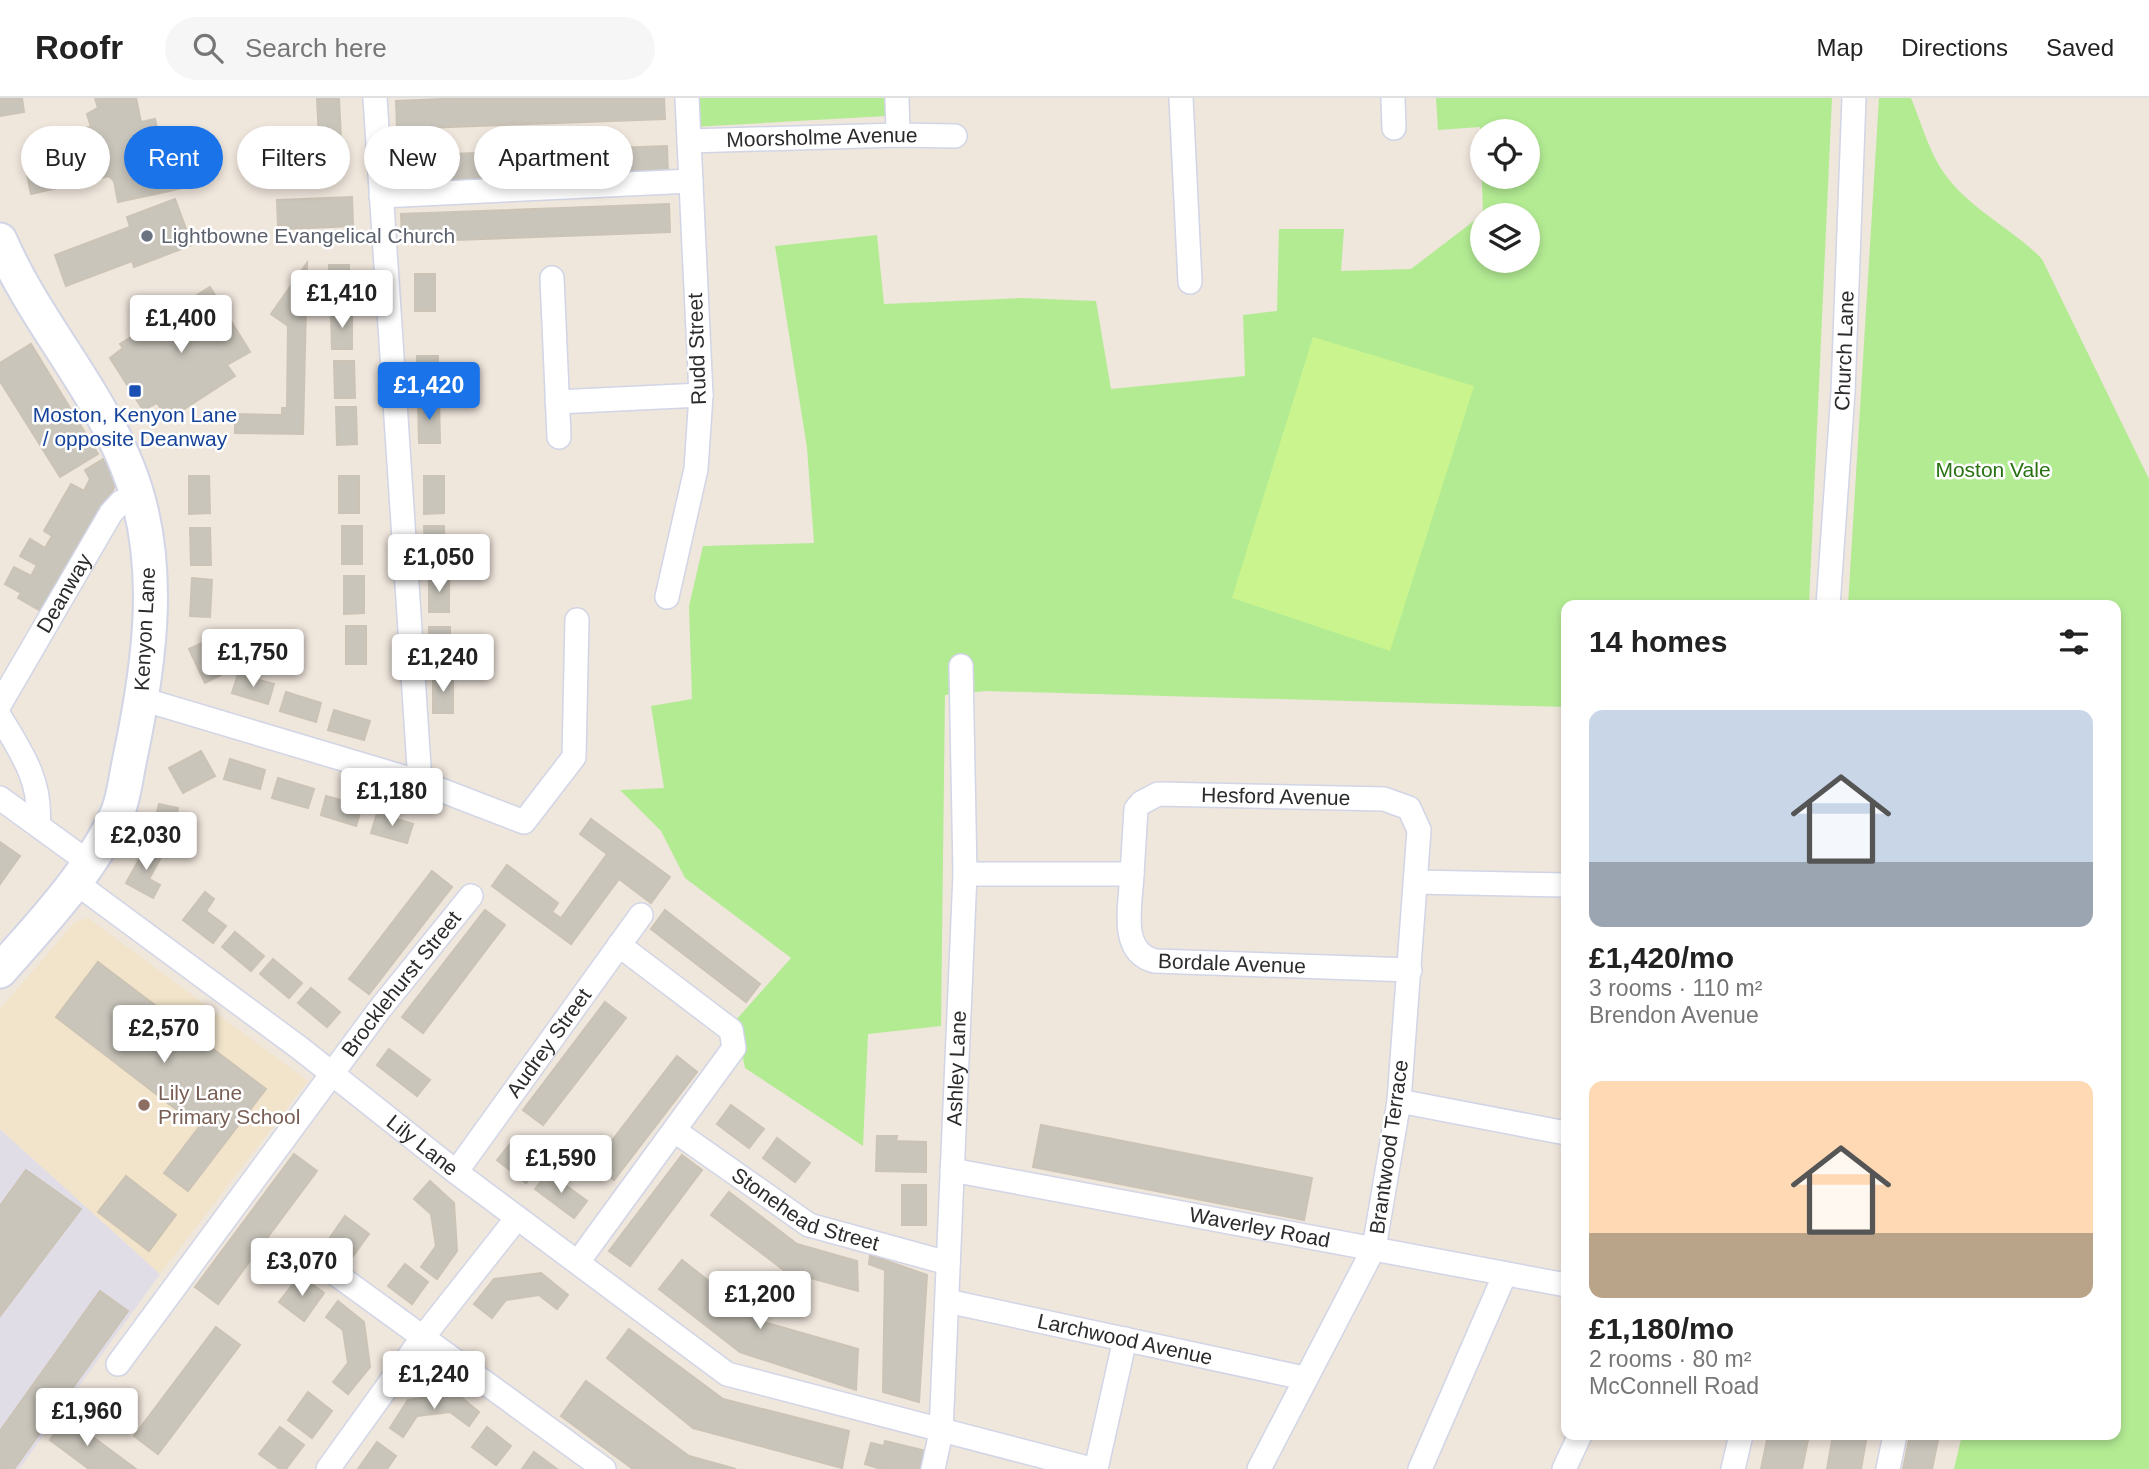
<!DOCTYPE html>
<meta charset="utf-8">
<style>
body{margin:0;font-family:Helvetica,sans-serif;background:#f6f6f6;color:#222;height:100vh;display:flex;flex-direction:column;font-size:26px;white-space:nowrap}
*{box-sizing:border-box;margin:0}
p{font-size:23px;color:#767676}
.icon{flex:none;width:38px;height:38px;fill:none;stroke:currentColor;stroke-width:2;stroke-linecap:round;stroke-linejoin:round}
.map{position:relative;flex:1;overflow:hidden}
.drawer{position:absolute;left:1561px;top:502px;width:560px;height:840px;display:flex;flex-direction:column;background:#fff;border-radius:14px;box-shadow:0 4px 10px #0003}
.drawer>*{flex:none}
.hud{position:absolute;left:21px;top:28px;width:665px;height:63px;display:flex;gap:14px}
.fabs{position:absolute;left:1470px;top:21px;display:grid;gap:14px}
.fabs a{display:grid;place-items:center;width:70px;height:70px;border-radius:50%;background:#fff;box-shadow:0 4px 10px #0003;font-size:35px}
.price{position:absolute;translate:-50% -60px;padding:0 16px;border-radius:7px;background:#fff;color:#222;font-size:23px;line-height:46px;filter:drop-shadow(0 2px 4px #0008)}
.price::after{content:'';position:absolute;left:50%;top:42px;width:21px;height:16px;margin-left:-10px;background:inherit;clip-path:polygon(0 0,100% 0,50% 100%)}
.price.selected{background:#1a73e8;color:#fff}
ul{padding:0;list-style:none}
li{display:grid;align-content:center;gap:14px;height:371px;padding:0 28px}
li span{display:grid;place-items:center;height:217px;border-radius:14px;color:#555}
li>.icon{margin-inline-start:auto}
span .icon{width:126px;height:126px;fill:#fffc;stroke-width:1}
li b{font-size:30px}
h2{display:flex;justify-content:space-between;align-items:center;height:84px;padding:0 28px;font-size:30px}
.tag{padding:0 24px;border-radius:32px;background:#fff;box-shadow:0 4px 10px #0003;font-size:24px;line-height:63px}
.tag.selected{background:#1a73e8;color:#fff}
header{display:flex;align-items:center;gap:42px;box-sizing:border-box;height:98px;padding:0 35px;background:#fff;border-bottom:2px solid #e0e0e0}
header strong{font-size:33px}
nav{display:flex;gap:38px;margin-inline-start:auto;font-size:24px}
.search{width:490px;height:63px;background:#f6f6f6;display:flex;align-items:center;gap:18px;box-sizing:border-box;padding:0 24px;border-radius:38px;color:#767676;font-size:26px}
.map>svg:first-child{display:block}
.industrial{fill:#e0dde7}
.education{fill:#f2e4ca}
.green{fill:#b3eb93;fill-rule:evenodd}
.pitch{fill:#caf48d}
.building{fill:#c9c5bb;stroke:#cbc3b5;stroke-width:2}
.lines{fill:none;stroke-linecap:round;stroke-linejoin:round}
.street-casing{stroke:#d1d5e6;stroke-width:26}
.secondary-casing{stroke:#d1d5e6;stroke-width:37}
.street{stroke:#fff;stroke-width:23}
.secondary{stroke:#fff;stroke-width:33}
.worship-dot{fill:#6b7280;stroke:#fff;stroke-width:2.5}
.transit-dot{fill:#1a4fb4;stroke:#fff;stroke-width:2.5}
.education-dot{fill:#8d6e63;stroke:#fff;stroke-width:2.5}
.labels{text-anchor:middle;stroke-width:5;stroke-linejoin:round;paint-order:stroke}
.street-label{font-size:21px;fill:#2b2b2b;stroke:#fff}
.worship-label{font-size:21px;fill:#5b616d;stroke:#fff;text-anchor:start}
.transit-label{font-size:21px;fill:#164399;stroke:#fff}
.park-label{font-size:21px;fill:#287212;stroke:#fff}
.education-label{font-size:21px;fill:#785e54;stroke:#fff;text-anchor:start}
</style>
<header>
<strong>Roofr</strong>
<div class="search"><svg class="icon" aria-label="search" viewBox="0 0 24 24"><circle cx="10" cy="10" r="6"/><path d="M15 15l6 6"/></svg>Search here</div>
<nav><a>Map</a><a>Directions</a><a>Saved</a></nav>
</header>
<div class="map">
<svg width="2149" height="1371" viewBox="0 0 2149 1371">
<rect width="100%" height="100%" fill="#efe6dc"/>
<polygon class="industrial" points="0,1031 160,1176 19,1371 0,1371"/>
<polygon class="education" points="88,820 308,983 160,1176 0,1031 0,911 75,824"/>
<g class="green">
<polygon points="693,0 884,0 886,18 694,29"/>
<path d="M1436,0h396l-23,507 -243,1v101l-580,-16 -41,4 -4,331 -73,8 -5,112 -118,-78 -10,-47 56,-63 -106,-80 -24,-47 -41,-41 44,-2 -13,-82 41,-7 -3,-93 14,-60 111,-3 -7,-95 -32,-202 102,-11 7,69 138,-6 74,3 15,88 134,-13 -2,-61 34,-4 2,-82h65l-3,42 70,-2 72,-55 -3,-87 -42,3zM1482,33h46v46h-46zM1482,117h46v46h-46z"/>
<path d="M1879,0h32c10,24 18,54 33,75 25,36 68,55 98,86l107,220v990h-195l8,-34h154v-829l-268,-1z"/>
</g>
<polygon class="pitch" points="1313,239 1474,288 1390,553 1232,500"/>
<g class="building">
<polygon points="0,0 22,0 24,14 0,18"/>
<polygon points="95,0 136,0 141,24 155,21 163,56 197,49 202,86 118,104 114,83 109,78 31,96 23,57 73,46 78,31 91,29 87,16 98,10"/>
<polygon points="317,0 339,0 341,41 319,42"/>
<polygon points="467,0 664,0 665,21 397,31 396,3"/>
<polygon points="667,48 668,76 400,87 399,58"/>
<polygon points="352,99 353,128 288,131 287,127 278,127 277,102"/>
<polygon points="175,101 192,147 134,169 132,163 66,188 55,157 130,129 127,119"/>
<polygon points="669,106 670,134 402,144 401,116"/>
<polygon points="307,165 303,336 235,335 235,316 282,317 282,310 287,310 288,228 271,216"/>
<polygon points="329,167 349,167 349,204 329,205"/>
<rect x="415" y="176" width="20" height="37"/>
<polygon points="210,189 250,254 227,267 235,278 181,313 166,318 157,305 143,312 110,260 123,250 120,246"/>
<polygon points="331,214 352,214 352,251 332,251"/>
<polygon points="31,246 98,356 60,379 0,283 0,265"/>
<polygon points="417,258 438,258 438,295 418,295"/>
<polygon points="334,263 354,263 355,300 335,300"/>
<polygon points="418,302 439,302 440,345 419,345"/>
<polygon points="336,309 356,309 357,346 337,347"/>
<polygon points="103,361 114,378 114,390 44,515 18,500 21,495 5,486 14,469 31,478 37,467 20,458 30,441 45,450 52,438 44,433 71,386 84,393 90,381 85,372"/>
<polygon points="189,378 209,378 210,415 189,416"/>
<rect x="339" y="378" width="20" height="37"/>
<polygon points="424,378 444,378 444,415 424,416"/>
<rect x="342" y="428" width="20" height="38"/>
<polygon points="424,428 444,428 445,466 425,466"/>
<polygon points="190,430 210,430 211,467 191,467"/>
<rect x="429" y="477" width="20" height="37"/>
<polygon points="344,478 364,478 364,515 344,516"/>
<polygon points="192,480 212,482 210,519 190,518"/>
<rect x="346" y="528" width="20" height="38"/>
<polygon points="429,529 450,529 450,566 430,566"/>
<polygon points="208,542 223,576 205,585 189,551"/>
<polygon points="238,576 274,586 268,606 232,595"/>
<rect x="433" y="578" width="20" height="37"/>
<polygon points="286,594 321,605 316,624 280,613"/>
<polygon points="334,612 370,623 364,642 328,632"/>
<polygon points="201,653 215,678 183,695 169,670"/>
<polygon points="230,661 265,672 260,691 224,681"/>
<polygon points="278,680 314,691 308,710 272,700"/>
<polygon points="326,698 362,708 356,728 321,717"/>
<polygon points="159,706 178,710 170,746 150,741"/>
<polygon points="377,715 413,726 407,745 371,735"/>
<polygon points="591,721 670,779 651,805 619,781 571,846 492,788 507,767 558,805 552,814 561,820 607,756 580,736"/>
<polygon points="0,744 20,758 0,786"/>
<polygon points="147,747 163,756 149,781 160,787 153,800 126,785"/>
<polygon points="432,773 452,789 369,896 349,881"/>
<polygon points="205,794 214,801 206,813 226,828 213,845 183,822"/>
<polygon points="485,812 505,827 423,935 402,919"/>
<polygon points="665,812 760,886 746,904 651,831"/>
<polygon points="235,834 264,858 251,873 222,849"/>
<polygon points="273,861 302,885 289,900 260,876"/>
<polygon points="98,864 266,991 188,1093 164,1075 199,1029 56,919"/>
<polygon points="311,890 340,914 327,929 298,905"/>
<polygon points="605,904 626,920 543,1027 523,1012"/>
<polygon points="389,951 430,982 417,998 377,967"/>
<polygon points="677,958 697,974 614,1082 594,1066"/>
<polygon points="731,1007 764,1031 749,1050 717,1026"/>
<polygon points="1041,1027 1312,1080 1304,1122 1033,1069"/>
<polygon points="877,1038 897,1038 896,1043 926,1044 926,1074 876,1073"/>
<polygon points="777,1040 810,1065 795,1084 763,1060"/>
<polygon points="510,1046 539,1070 526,1085 497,1062"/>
<polygon points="294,1056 317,1073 218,1206 195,1189"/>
<polygon points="682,1057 702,1072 630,1168 609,1153"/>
<polygon points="26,1072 81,1111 0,1218 0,1108"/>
<polygon points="548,1074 587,1103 574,1120 535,1091"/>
<polygon points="126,1078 176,1117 149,1153 98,1114"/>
<polygon points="430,1083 454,1105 457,1153 437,1181 421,1169 436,1148 431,1116 414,1101"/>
<rect x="902" y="1087" width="24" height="40"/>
<polygon points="729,1094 797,1146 857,1163 858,1193 785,1173 711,1117"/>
<polygon points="345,1118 369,1136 353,1158 329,1141"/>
<polygon points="870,1157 927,1177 919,1304 883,1294 885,1172 869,1166"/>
<polygon points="682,1162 760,1223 858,1251 856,1292 740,1254 659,1191"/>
<polygon points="405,1166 428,1184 412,1206 388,1188"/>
<polygon points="541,1175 568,1197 557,1211 539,1197 506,1202 492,1220 474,1206 494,1181"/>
<polygon points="300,1177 324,1195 304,1223 279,1204"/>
<polygon points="100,1193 128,1213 14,1371 0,1371 0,1333"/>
<polygon points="338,1203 364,1224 370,1269 348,1296 333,1284 348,1265 343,1232 326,1219"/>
<polygon points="216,1229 240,1247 158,1356 134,1338"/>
<polygon points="629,1231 723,1301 849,1333 842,1370 693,1330 607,1260"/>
<polygon points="586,1283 689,1358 736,1371 633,1371 561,1318"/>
<polygon points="308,1294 332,1313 312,1340 288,1322"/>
<polygon points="456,1295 479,1314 469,1328 450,1314 417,1318 403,1339 390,1330 408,1302"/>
<polygon points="66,1319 136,1371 89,1371 50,1342"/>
<polygon points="280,1329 304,1347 286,1371 280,1371 259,1356"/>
<polygon points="487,1329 511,1348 496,1367 472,1349"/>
<polygon points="1768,1337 1809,1337 1802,1371 1761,1371"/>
<polygon points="1833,1337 1867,1337 1861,1371 1827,1371"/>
<polygon points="1910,1337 1939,1337 1932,1371 1903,1371"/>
<polygon points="885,1343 926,1353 921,1371 881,1371 865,1366 871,1345 884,1348"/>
<polygon points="377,1344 396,1358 387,1371 358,1371"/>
<polygon points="534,1354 557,1371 522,1371"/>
</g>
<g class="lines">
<g class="street-casing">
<g id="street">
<polyline points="375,0 420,684"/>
<polyline points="897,0 898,37"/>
<polyline points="1181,0 1190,184"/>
<polyline points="1393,0 1394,30"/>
<path id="s1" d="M689,43l209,-6 57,1"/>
<polyline points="381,98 691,83"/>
<polyline points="552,180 559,339"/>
<polyline points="557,304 701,297"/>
<polyline points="667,499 696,371 701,297 687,0"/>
<path id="s2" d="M1828,508l15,-214 11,-294"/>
<polyline points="142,601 420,684 524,724 574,659 577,522"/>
<path id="s3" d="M0,606l111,-191 10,-11 16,-8"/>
<path d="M0,619c22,36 42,65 38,108"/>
<polyline points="0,700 88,764"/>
<path id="s4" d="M965,776h167c-1,29 -14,78 23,87l255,9"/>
<path id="s5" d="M1132,776l4,-65 5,-6 17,-9 226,5 25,9 10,22 -20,271 -25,147 -115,221"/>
<path id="s6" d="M75,784l226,167 155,123 271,202 364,95"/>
<polyline points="1416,784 1566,787"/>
<polyline points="1399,1003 1566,1035"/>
<path id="s7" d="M675,1033l134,94 139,38"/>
<path id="s8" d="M952,1072l614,115"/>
<path id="s9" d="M456,1074l185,-257"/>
<polyline points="578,1164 734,950 731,932 619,847"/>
<polyline points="329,1171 604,1371"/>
<path id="s10" d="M947,1203l357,77"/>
<path id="s11" d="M118,1266l261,-354 92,-114"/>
<polyline points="328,1371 423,1239 517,1120"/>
<path id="s12" d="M933,1371l8,-37 24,-558 -4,-208"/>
<polyline points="1096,1371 1125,1241"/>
<polyline points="1420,1371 1505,1176"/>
<polyline points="1564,1371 1580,1337"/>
<polyline points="1733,1371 1741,1337"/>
<polyline points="1888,1371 1895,1337"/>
</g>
</g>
<g class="secondary-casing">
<path id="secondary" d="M0,142c34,80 95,145 127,226 38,92 23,197 3,292 -4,18 -6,40 -13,56 -27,59 -75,109 -117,157"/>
</g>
<use href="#street" class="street"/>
<use href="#secondary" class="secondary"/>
</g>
<circle class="worship-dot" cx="147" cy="138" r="7"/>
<rect class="transit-dot" x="128" y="286" width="14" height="14" rx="3.5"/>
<circle class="education-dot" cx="144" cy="1007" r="7"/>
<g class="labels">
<g class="street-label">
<text dy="7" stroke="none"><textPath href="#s1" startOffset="133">Moorsholme Avenue</textPath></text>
<text transform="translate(697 251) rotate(-92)" y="7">Rudd Street</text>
<text dy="7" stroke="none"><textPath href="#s2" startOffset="256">Church Lane</textPath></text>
<text dy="7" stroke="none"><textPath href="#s3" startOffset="128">Deanway</textPath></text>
<text transform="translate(145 531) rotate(-87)" y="7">Kenyon Lane</text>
<text dy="7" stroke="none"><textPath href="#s5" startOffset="210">Hesford Avenue</textPath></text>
<text dy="7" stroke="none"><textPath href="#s4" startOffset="343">Bordale Avenue</textPath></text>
<text dy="7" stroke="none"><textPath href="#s11" startOffset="474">Brocklehurst Street</textPath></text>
<text dy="7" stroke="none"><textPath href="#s9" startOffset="159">Audrey Street</textPath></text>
<text dy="7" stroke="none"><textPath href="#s12" startOffset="402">Ashley Lane</textPath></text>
<text dy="7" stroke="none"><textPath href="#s6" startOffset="436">Lily Lane</textPath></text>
<text transform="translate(1389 1049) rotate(-82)" y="7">Brantwood Terrace</text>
<text dy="7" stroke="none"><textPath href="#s7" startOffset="154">Stonehead Street</textPath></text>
<text dy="7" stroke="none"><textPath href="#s8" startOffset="313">Waverley Road</textPath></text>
<text dy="7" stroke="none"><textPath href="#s10" startOffset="182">Larchwood Avenue</textPath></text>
</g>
<g class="worship-label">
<text x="161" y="145">Lightbowne Evangelical Church</text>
</g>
<g class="transit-label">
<text x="135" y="324">Moston, Kenyon Lane<tspan x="135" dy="24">/ opposite Deanway</tspan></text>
</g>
<g class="park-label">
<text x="1993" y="379">Moston Vale</text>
</g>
<g class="education-label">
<text x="158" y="1002">Lily Lane<tspan x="158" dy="24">Primary School</tspan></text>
</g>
</g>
</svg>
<div class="fabs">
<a><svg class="icon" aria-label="locate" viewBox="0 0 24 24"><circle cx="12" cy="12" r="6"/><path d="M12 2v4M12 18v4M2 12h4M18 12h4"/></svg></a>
<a><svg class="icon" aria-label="layers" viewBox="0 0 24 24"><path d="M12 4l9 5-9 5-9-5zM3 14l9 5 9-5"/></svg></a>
</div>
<b class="price" style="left:342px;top:232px">£1,410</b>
<b class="price" style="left:181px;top:257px">£1,400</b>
<b class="price selected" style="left:429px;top:324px">£1,420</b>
<b class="price" style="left:439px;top:496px">£1,050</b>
<b class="price" style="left:253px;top:591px">£1,750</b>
<b class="price" style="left:443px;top:596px">£1,240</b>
<b class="price" style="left:392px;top:730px">£1,180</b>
<b class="price" style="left:146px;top:774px">£2,030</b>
<b class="price" style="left:164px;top:967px">£2,570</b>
<b class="price" style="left:561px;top:1097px">£1,590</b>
<b class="price" style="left:302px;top:1200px">£3,070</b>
<b class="price" style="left:760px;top:1233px">£1,200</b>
<b class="price" style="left:434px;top:1313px">£1,240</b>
<b class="price" style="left:87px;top:1350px">£1,960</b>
<div class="hud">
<a class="tag">Buy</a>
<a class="tag selected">Rent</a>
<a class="tag">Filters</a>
<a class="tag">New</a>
<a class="tag">Apartment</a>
</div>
<section class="drawer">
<h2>14 homes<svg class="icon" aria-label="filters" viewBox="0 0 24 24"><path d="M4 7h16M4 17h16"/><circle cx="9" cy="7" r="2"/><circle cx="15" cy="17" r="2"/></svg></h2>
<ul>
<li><span style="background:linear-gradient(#c9d6e8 70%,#9aa5b1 0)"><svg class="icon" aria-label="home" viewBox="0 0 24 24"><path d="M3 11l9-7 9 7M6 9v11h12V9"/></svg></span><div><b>£1,420/mo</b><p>3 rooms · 110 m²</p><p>Brendon Avenue</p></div></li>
<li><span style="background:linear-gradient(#ffd9b3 70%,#b9a48a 0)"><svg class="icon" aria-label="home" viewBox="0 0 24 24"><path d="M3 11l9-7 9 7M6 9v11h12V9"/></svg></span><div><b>£1,180/mo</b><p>2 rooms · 80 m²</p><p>McConnell Road</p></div></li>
</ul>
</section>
</div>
